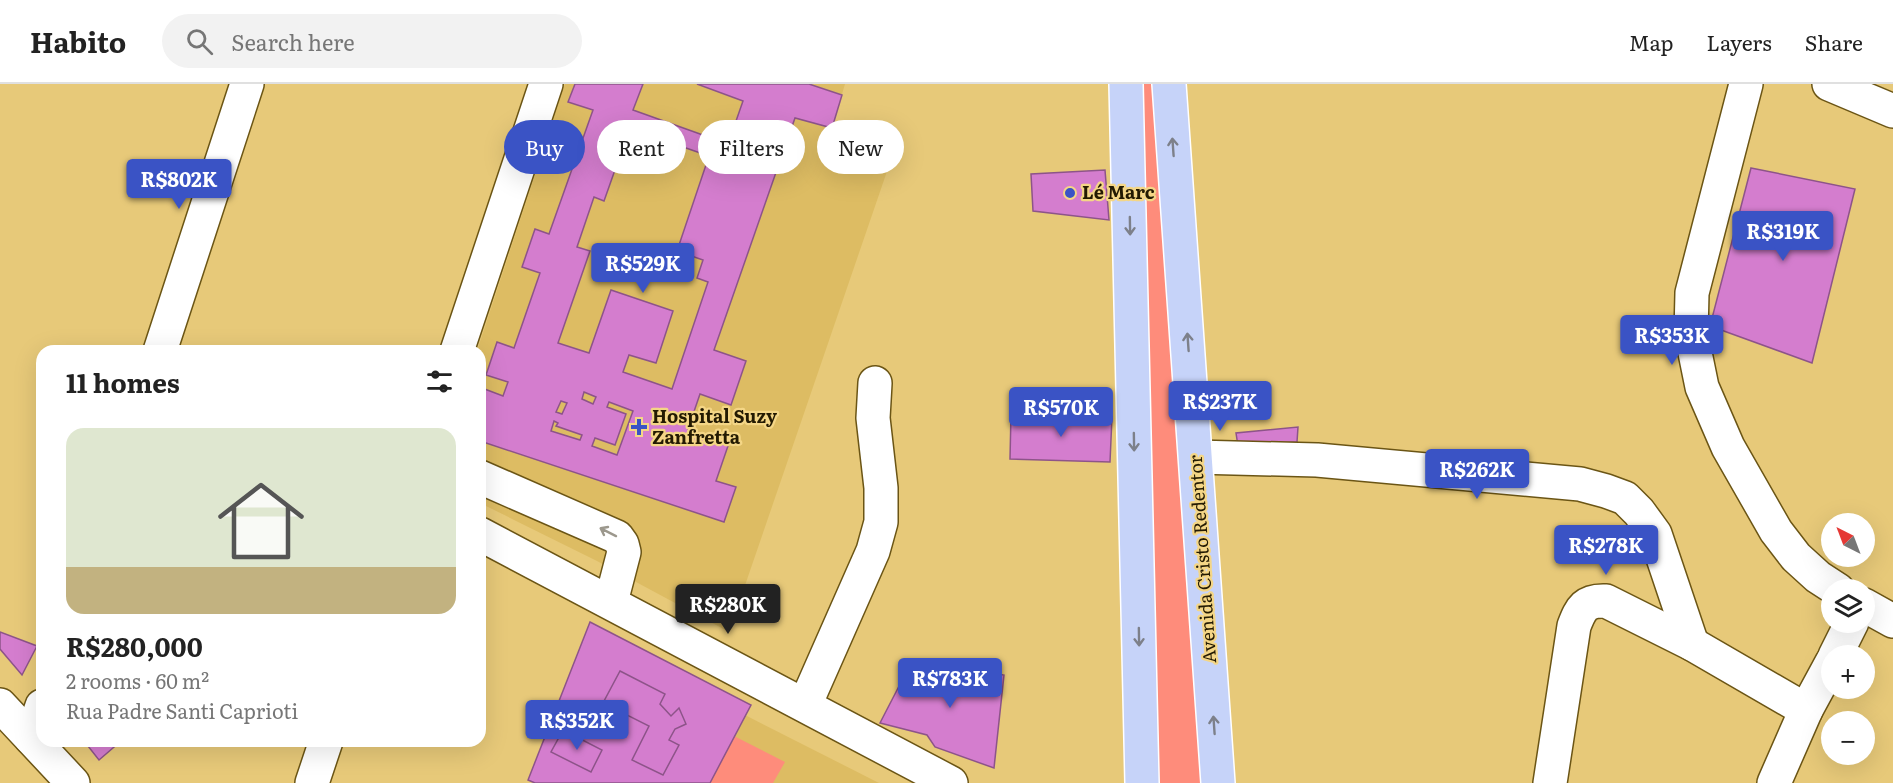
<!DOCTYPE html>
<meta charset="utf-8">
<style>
body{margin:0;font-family:Literata,serif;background:#f2f2f2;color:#222;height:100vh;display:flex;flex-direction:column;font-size:22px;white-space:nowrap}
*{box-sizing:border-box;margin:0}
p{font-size:20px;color:#767676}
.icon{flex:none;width:33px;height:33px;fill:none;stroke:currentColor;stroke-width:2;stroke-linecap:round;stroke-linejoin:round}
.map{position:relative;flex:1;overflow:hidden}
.details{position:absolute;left:36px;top:261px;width:450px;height:402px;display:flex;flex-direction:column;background:#fff;border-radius:18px;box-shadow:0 6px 24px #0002}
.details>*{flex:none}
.top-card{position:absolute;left:504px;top:36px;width:570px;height:54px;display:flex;gap:12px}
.needle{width:39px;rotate:318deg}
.controls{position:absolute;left:1821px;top:429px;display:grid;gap:12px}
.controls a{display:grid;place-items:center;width:54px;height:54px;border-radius:50%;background:#fff;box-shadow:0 6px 24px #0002;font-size:30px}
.price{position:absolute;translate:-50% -51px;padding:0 14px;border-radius:6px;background:#3a53c5;color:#fff;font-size:20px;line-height:39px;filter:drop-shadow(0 2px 3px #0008)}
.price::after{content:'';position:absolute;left:50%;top:36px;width:18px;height:14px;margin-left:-9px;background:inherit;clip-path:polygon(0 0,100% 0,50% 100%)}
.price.selected{background:#222;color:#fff}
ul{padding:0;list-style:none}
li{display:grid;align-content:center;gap:12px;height:318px;padding:0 30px}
li span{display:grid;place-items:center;height:186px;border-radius:18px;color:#555}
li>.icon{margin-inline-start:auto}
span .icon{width:108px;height:108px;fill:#fffc;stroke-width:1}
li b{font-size:26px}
h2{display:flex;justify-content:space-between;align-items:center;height:72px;padding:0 30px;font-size:26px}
.tag{padding:0 21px;border-radius:27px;background:#fff;box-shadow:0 6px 24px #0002;font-size:21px;line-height:54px}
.tag.selected{background:#3a53c5;color:#fff}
header{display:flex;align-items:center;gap:36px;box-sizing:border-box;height:84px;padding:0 30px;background:#fff;border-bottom:2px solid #e0e0e0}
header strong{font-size:28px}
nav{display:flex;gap:33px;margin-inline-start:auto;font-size:21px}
.search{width:420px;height:54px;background:#f2f2f2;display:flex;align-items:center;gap:15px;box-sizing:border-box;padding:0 21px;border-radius:33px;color:#767676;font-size:22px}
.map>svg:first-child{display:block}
.built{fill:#ddbc63}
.green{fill:#fe8c7b}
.building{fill:#d47dce;stroke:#8d5489;stroke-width:1.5;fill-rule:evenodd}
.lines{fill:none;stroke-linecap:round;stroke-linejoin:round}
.minor-casing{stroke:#6b5515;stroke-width:36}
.major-casing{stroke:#fff;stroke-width:36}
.minor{stroke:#fff;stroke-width:33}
.major{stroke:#c6d3f9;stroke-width:33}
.oneway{stroke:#7d808a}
.oneway2{stroke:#9c988d}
.poi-dot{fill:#3a53c5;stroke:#f4d686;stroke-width:2}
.labels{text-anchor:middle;stroke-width:4.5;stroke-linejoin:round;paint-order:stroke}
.poi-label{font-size:18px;font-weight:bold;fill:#231a02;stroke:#f4d686;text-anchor:start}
.street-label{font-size:18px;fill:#231a02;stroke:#f4d686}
</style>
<header>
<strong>Habito</strong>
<div class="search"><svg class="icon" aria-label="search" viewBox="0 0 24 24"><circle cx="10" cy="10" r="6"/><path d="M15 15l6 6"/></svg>Search here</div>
<nav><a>Map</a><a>Layers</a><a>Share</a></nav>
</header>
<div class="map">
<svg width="1893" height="699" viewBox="0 0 1893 699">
<rect width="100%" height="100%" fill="#e7c979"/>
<g class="built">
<polygon points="565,0 845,0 832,44 895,64 729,548 597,477 480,419 480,267 477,267"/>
<polygon points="745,631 879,699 710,699"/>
</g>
<g class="green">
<polygon points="1128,0 1158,0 1211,699 1151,699"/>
<polygon points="734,652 785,678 773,699 710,699"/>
</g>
<g class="building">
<path d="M575,0h68l-10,26 95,34 15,-43 -46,-17h112l33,11 -10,33 -37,-10 -81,232 32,11 -15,44 -31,-11 -12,35 41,14 -13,38 20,6 -12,35 -241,-80 1,-10 -4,-2v-37l2,-5 21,8 5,-14 -22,-7 11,-33 17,6 26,-75 -18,-6 13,-38 14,5 44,-124 -25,-8zM627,52l30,10 3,-7 49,17 -32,95 26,9 -6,18 11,4 -36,107 -49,-17 6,-17 27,8 17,-52 -62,-21 -22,63 -31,-10 32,-92 -13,-4 17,-50 10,4zM584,308l12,5 -3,7 -11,-5zM561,317l6,2 -5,11 -6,-2zM609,318l24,9 -16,44 -25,-9 3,-8 20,7 11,-31 -19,-7zM554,337l4,2 -2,3 26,9 -2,5 -29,-9z"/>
<polygon points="1751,84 1855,105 1812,279 1710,242"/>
<polygon points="1105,86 1109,136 1033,127 1031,90"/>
<polygon points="1011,330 1112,333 1110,378 1010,375"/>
<polygon points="1298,343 1297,358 1238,362 1236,349"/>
<polygon points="590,538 751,621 710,699 535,699 528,696"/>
<polygon points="0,548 37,562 22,591 0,565"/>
<polygon points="913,575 1004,591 994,684 935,663 927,651 880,639"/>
<polygon points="620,587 665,610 660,620 671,632 679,624 686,640 675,645 669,656 679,661 663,691 632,676 649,642 603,619"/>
<polygon points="563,646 602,666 591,688 551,668"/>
<polygon points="84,657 121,657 99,676"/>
</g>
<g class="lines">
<g class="minor-casing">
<g id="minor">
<polyline points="1746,0 1692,209 1691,249 1702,303 1728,363 1776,447 1796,473 1818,493 1838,506"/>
<polyline points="1829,0 1893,27"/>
<polyline points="160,267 247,0"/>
<polyline points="457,267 546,0"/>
<polyline points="1196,373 1317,376 1580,400 1606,407 1625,414 1639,428 1655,450 1692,560"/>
<polyline points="480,393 617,453 622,460 624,468 611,518"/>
<polyline points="480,450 951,699"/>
<polyline points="1864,521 1893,537"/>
<polyline points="1835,572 1852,538"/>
<polyline points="0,621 73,699"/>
<polyline points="805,621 873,467 881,438 881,404 873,334 875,299"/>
<polyline points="31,654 42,622"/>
<polyline points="312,699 326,657"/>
<path d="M1550,699l24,-157c7,-18 11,-26 32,-25l86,43 114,66"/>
<polyline points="1774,699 1806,626 1832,578"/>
</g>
</g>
<g class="major-casing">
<g id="major">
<polyline points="1126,0 1142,699"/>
<polyline points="1169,0 1218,699"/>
</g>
</g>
<use href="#minor" class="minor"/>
<use href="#major" class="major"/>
</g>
<defs><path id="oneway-shaft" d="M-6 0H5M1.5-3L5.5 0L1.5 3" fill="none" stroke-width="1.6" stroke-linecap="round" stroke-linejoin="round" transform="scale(1.5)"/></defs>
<g class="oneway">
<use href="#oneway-shaft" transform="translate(1173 63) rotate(-94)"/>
<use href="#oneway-shaft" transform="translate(1130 142) rotate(89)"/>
<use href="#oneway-shaft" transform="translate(1188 258) rotate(-94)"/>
<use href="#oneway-shaft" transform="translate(1134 358) rotate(89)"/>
<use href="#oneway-shaft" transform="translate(1139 553) rotate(89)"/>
<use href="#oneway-shaft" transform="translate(1214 641) rotate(-94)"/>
</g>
<use class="oneway2" href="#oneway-shaft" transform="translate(608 448) rotate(-153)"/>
<g class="poi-dot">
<circle cx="1070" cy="109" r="6"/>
<path d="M636 334h6v6h6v6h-6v6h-6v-6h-6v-6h6z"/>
</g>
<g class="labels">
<g class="poi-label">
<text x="1082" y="115">Lé Marc</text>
<text x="652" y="339">Hospital Suzy<tspan x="652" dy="21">Zanfretta</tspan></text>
</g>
<g class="street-label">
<text transform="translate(1203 475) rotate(-94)" y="6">Avenida Cristo Redentor</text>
</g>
</g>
</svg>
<div class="controls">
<a><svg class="needle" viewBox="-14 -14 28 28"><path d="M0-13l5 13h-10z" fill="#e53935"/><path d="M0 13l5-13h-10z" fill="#767676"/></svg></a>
<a><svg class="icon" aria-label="layers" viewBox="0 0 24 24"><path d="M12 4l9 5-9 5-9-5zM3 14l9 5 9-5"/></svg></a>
<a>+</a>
<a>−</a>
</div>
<b class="price" style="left:179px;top:126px">R$802K</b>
<b class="price" style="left:1783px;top:178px">R$319K</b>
<b class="price" style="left:643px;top:210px">R$529K</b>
<b class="price" style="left:1672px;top:282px">R$353K</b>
<b class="price" style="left:1220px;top:348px">R$237K</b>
<b class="price" style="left:1061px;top:354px">R$570K</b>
<b class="price" style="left:1477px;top:416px">R$262K</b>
<b class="price" style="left:1606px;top:492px">R$278K</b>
<b class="price selected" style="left:728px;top:551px">R$280K</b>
<b class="price" style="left:950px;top:625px">R$783K</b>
<b class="price" style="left:577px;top:667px">R$352K</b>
<div class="top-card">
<a class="tag selected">Buy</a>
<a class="tag">Rent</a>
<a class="tag">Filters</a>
<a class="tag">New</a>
</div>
<section class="details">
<h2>11 homes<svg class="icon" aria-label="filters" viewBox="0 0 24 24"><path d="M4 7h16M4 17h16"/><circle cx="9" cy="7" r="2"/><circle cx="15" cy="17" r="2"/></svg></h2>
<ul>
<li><span style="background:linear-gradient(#dfe7d0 75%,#c2b280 0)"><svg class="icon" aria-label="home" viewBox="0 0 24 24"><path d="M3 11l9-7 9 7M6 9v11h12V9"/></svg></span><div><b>R$280,000</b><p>2 rooms · 60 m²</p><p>Rua Padre Santi Caprioti</p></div></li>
</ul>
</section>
</div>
